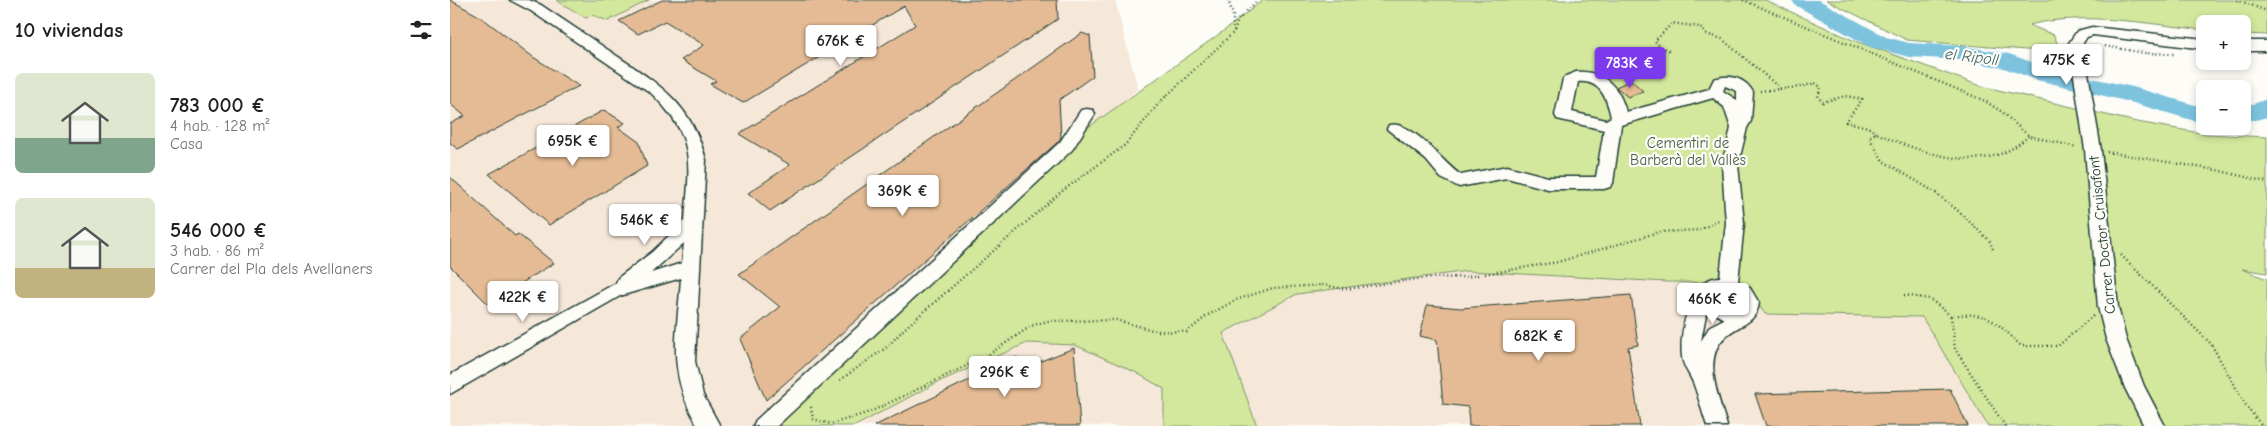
<!DOCTYPE html>
<html lang="es">
<meta charset="utf-8">
<style>
body{margin:0;font-family:"Comic Neue",sans-serif;background:#f6f6f6;color:#202124;height:100vh;display:flex;flex-direction:column;font-size:19px;white-space:nowrap}
*{box-sizing:border-box;margin:0}
p{font-size:16px;color:#757577}
.icon{flex:none;width:28px;height:28px;fill:none;stroke:currentColor;stroke-width:2;stroke-linecap:round;stroke-linejoin:round}
.map{position:relative;flex:1;overflow:hidden}
.sheet{display:flex;flex-direction:column;background:#fff;width:450px}
.sheet>*{flex:none}
.tools{position:absolute;left:1746px;top:15px;display:grid;gap:10px}
.tools a{display:grid;place-items:center;width:55px;height:55px;border-radius:8px;background:#fff;box-shadow:0 2px 8px #0003;font-size:25px}
.price{position:absolute;translate:-50% -42px;padding:0 11px;border-radius:5px;background:#fff;color:#222;font-size:16px;line-height:32px;filter:drop-shadow(0 1px 2px #0008)}
.price::after{content:'';position:absolute;left:50%;top:30px;width:15px;height:11px;margin-left:-8px;background:inherit;clip-path:polygon(0 0,100% 0,50% 100%)}
.price.active{background:#7c3aed;color:#fff}
ul{padding:0;list-style:none}
li{display:flex;align-items:center;gap:15px;height:125px;padding:0 15px}
li span{display:grid;place-items:center;flex:none;width:140px;height:100px;border-radius:8px;color:#555}
li>.icon{margin-inline-start:auto}
span .icon{width:60px;height:60px;fill:#fffc;stroke-width:1}
li b{font-size:21px}
h2{display:flex;justify-content:space-between;align-items:center;height:60px;padding:0 15px;font-size:21px}
main{display:flex;flex:1;min-height:0}
.map>svg:first-child{display:block}
.built{fill:#f6e8d9}
.green{fill:#d3e89d;stroke:#799268}
.lines{fill:none;stroke-linecap:round;stroke-linejoin:round}
.river{fill:#7dc3de;fill-rule:evenodd}
.building{fill:#e4bb94;stroke:#1f3d34}
.minor-casing{stroke:#1f3d34;stroke-width:3}
.path{stroke:#1f3d34;stroke-width:2.5;stroke-dasharray:1 3;stroke-linecap:butt}
.minor{fill:#fdfcf7;fill-rule:evenodd}
.labels{text-anchor:middle;stroke-width:4.5;stroke-linejoin:round;paint-order:stroke}
.park-label{font-size:15px;fill:#435f49;stroke:#fdfcf7}
.street-label{font-size:15px;fill:#1f3d34;stroke:#fdfcf7}
.water-label{font-size:16px;font-style:italic;fill:#365e5e;stroke:#fdfcf7}
</style>
<main>
<section class="sheet">
<h2>10 viviendas<svg class="icon" aria-label="filters" viewBox="0 0 24 24"><path d="M4 7h16M4 17h16"/><circle cx="9" cy="7" r="2"/><circle cx="15" cy="17" r="2"/></svg></h2>
<ul>
<li><span style="background:linear-gradient(#dfe7d0 65%,#7fa58c 0)"><svg class="icon" aria-label="home" viewBox="0 0 24 24"><path d="M3 11l9-7 9 7M6 9v11h12V9"/></svg></span><div><b>783 000 €</b><p>4 hab. · 128 m²</p><p>Casa</p></div></li>
<li><span style="background:linear-gradient(#dfe7d0 70%,#c2b280 0)"><svg class="icon" aria-label="home" viewBox="0 0 24 24"><path d="M3 11l9-7 9 7M6 9v11h12V9"/></svg></span><div><b>546 000 €</b><p>3 hab. · 86 m²</p><p>Carrer del Pla dels Avellaners</p></div></li>
</ul>
</section>
<div class="map">
<svg width="1817" height="426" viewBox="0 0 1817 426">
<rect width="100%" height="100%" fill="#fdfcf7"/>
<filter id="ink" filterUnits="userSpaceOnUse"><feTurbulence type="fractalNoise" baseFrequency=".02" numOctaves="2"/><feDisplacementMap in="SourceGraphic" scale="10" xChannelSelector="R" yChannelSelector="G"/><feConvolveMatrix kernelMatrix="1 2 1 2 8 2 1 2 1" color-interpolation-filters="sRGB"/></filter>
<g filter="url(#ink)">
<g class="built">
<polygon points="0,0 665,0 688,89 301,426 0,426"/>
<polygon points="1018,271 1217,282 1293,283 1315,314 1472,317 1538,426 405,426 486,383 577,343 625,345 685,372 714,389 759,341 847,294"/>
</g>
<g class="green">
<polygon points="106,0 199,0 158,21 142,15 136,18"/>
<polygon points="813,0 1315,0 1405,41 1531,86 1687,122 1756,134 1817,137 1817,273 1792,269 1817,279 1817,426 1538,426 1472,317 1315,314 1293,283 1217,282 1018,271 847,294 773,333 807,426 714,426 714,389 685,372 625,345 577,343 486,383 405,426 301,426 640,126 775,30"/>
<path d="M1376,0h441v35l-24,-1 -1,-10h-37v6c-57,-6 -120,-19 -176,-5l25,10 7,18 -154,-13z"/>
</g>
<g class="lines">
<g class="river">
<polygon points="1342,0 1369,0 1436,37 1459,43 1513,46 1559,54 1601,69 1683,87 1745,105 1755,105 1755,121 1745,121 1680,102 1587,80 1554,68 1513,60 1459,57 1420,47 1345,5"/>
<polygon points="1817,99 1817,117 1806,120 1792,120 1792,104 1803,104"/>
</g>
</g>
<g class="building">
<polygon points="0,0 31,17 83,57 129,86 8,149 0,143 0,124 15,116 0,104"/>
<polygon points="212,0 607,0 608,19 320,211 298,193 340,165 289,134 465,25 454,6 293,103 260,84 266,81 231,60 254,45 215,21 188,34 169,21"/>
<polygon points="632,33 640,36 643,76 609,100 611,137 609,141 316,400 290,339 330,307 289,274"/>
<polygon points="1181,80 1193,91 1178,97 1166,87"/>
<polygon points="154,110 175,123 168,127 189,142 197,166 99,225 39,174"/>
<polygon points="0,177 65,236 68,234 104,263 38,304 0,266"/>
<polygon points="1181,295 1188,345 1178,347 1190,426 1019,426 1018,407 993,404 987,340 970,336 977,305 1011,308"/>
<polygon points="624,348 630,426 424,426 567,357 573,368"/>
<polygon points="1500,389 1518,426 1316,426 1305,394"/>
</g>
<g class="lines">
<g class="minor-casing">
<g id="minor">
<path d="M60,0h19l12,5c24,16 49,33 73,49 46,31 77,49 92,106l-11,201 8,34 17,31h-22c-32,-54 -21,-90 -17,-148l-61,18 -170,98v-19l166,-92 2,-5 34,-26 33,-32c5,-59 11,-83 -34,-127l-120,-82zM234,243l-2,20 -31,10z"/>
<polygon points="1642,27 1755,39 1755,49 1643,35 1637,37 1633,43 1651,150 1668,307 1676,339 1694,386 1715,426 1694,426 1675,388 1656,339 1648,307 1635,150 1619,43 1627,31"/>
<rect x="1792" y="41" width="25" height="10"/>
<path d="M1126,72c27,-2 44,15 50,40l83,-23 5,-10c15,-5 30,-2 39,13l-2,29 -4,7 -9,37 6,58 -6,59 12,6 9,15c-3,22 -21,21 -34,34 -24,22 -5,64 2,89h-20c-5,-14 -8,-28 -13,-41 -3,-9 -11,-18 -12,-28 -3,-23 7,-80 38,-80l6,-54 -4,-58 9,-37 -7,-21 -11,-9 -92,27 -8,58 -3,4 -6,2h-56l-41,-11 -48,9 -18,-9 -15,-18 -39,-31 2,-4c23,-6 54,39 72,50l46,-9 41,11h48l8,-47 -47,-11 -2,-4 8,-36 3,-3zM1128,82c23,-2 29,17 33,35l-5,3 -34,-8zM1275,86l12,5v9l-14,-9zM1271,292l15,6 4,8 -11,-1 -11,-11zM1257,309l17,10 -14,7 -9,15z"/>
<polygon points="637,109 643,110 645,114 622,150 327,426 303,426 306,420 610,142 631,110"/>
</g>
</g>
<g class="path">
<polyline points="778,0 783,14 783,28"/>
<polyline points="1293,0 1535,101 1552,112 1579,136 1627,147"/>
<polyline points="1787,0 1817,11"/>
<polyline points="1655,46 1694,53 1724,54"/>
<polyline points="1219,50 1211,48 1205,41 1222,23 1250,27 1256,34 1272,39 1330,88"/>
<polyline points="1310,91 1350,87 1365,83 1371,87 1368,97 1373,102 1395,96 1412,99 1396,122 1418,127 1426,133"/>
<polyline points="1657,152 1766,170 1817,182"/>
<path d="M1543,249l-4,-9 -33,-31 -23,-18 -50,-30 -14,-24 7,-4c39,16 85,36 127,20 10,-4 18,-11 26,-17"/>
<polyline points="1671,255 1761,344 1797,407 1812,426"/>
<path d="M1454,295l26,4 21,17c37,-5 45,5 70,30h37l35,-30"/>
<polyline points="1501,316 1505,349 1555,426"/>
<polyline points="390,380 437,347 455,328 611,192 675,145 710,102 784,32 788,20 808,0"/>
<polyline points="361,407 363,419 381,424 420,412 535,357 581,326 597,321 666,320 706,331 737,332 758,315 786,300 823,288 873,285 896,289 975,278 1016,277 1108,262 1209,232 1250,230 1268,220"/>
</g>
<use href="#minor" class="minor"/>
</g>
</g>
<g class="labels">
<g class="park-label">
<text x="1238" y="148">Cementiri de<tspan x="1238" dy="17">Barberà del Vallès</tspan></text>
</g>
<g class="street-label">
<text transform="translate(1652 235) rotate(-96)" y="5">Carrer Doctor Cruisafont</text>
</g>
<g class="water-label">
<text transform="translate(1522 56) rotate(7)" y="6">el Ripoll</text>
</g>
</g>
</svg>
<div class="tools">
<a>+</a>
<a>−</a>
</div>
<b class="price" style="left:391px;top:67px">676K €</b>
<b class="price" style="left:1617px;top:86px">475K €</b>
<b class="price active" style="left:1180px;top:89px">783K €</b>
<b class="price" style="left:123px;top:167px">695K €</b>
<b class="price" style="left:453px;top:217px">369K €</b>
<b class="price" style="left:195px;top:246px">546K €</b>
<b class="price" style="left:73px;top:323px">422K €</b>
<b class="price" style="left:1263px;top:325px">466K €</b>
<b class="price" style="left:1089px;top:362px">682K €</b>
<b class="price" style="left:555px;top:398px">296K €</b>
</div>
</main>
